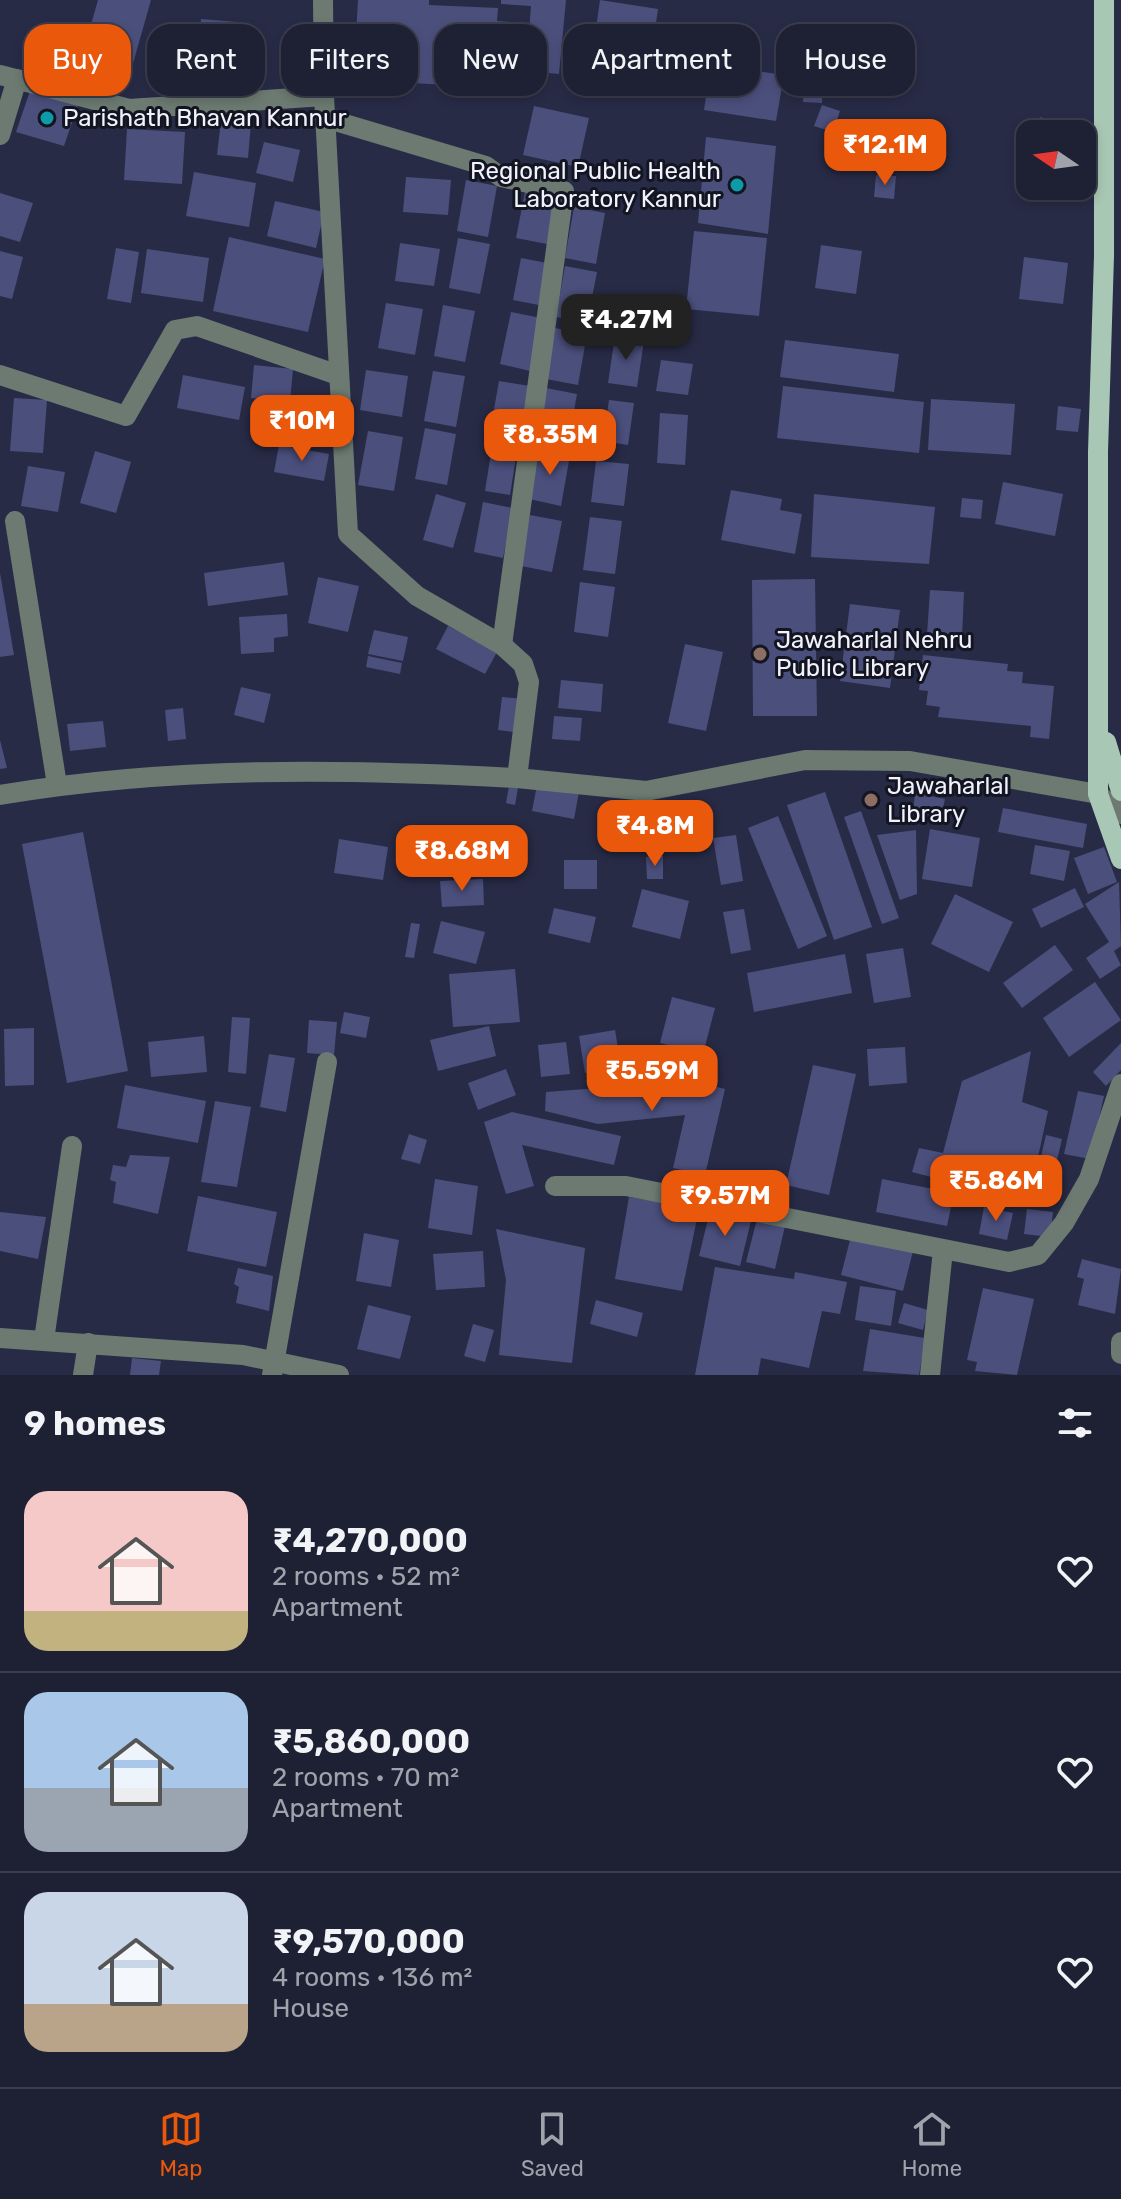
<!DOCTYPE html>
<meta charset="utf-8">
<style>
body{margin:0;font-family:Rubik,sans-serif;background:#2b2d40;color:#f1f3f6;height:100vh;display:flex;flex-direction:column;font-size:30px;white-space:nowrap}
*{box-sizing:border-box;margin:0}
p{font-size:26px;color:#a1a3ac}
.icon{flex:none;width:44px;height:44px;fill:none;stroke:currentColor;stroke-width:2;stroke-linecap:round;stroke-linejoin:round}
.map{position:relative;height:1375px;overflow:hidden}
.drawer{display:flex;flex-direction:column;background:#1e2034;flex:1}
.drawer>*{flex:none}
.banner{position:absolute;left:24px;top:24px;width:1074px;height:72px;display:flex;gap:16px}
.needle{width:52px;rotate:283deg}
.controls{position:absolute;left:1016px;top:120px;display:grid;gap:16px}
.controls a{display:grid;place-items:center;width:80px;height:80px;border-radius:16px;background:#1e2034;box-shadow:0 4px 12px #0003,0 0 0 2px #3c3e4f;font-size:40px}
.price{position:absolute;translate:-50% -68px;padding:0 18px;border-radius:16px;background:#ea580c;color:#fff;font-size:26px;line-height:52px;filter:drop-shadow(0 2px 4px #0008)}
.price::after{content:'';position:absolute;left:50%;top:48px;width:24px;height:18px;margin-left:-12px;background:inherit;clip-path:polygon(0 0,100% 0,50% 100%)}
.price.on{background:#222;color:#fff}
ul{padding:0;list-style:none}
li{display:flex;align-items:center;gap:24px;height:200px;padding:0 24px}
li+li{border-top:2px solid #3c3e4f}
li span{display:grid;place-items:center;flex:none;width:224px;height:160px;border-radius:24px;color:#555}
li>.icon{margin-inline-start:auto}
span .icon{width:96px;height:96px;fill:#fffc;stroke-width:1}
li b{font-size:34px}
h2{display:flex;justify-content:space-between;align-items:center;height:96px;padding:0 24px;font-size:34px}
.chip{padding:0 28px;border-radius:24px;background:#1e2034;box-shadow:0 4px 12px #0003,0 0 0 2px #3c3e4f;font-size:28px;line-height:72px}
.chip.on{background:#ea580c;color:#fff}
.menu{display:flex;justify-content:space-around;align-items:center;height:112px;border-top:2px solid #3c3e4f;background:#1e2034;font-size:22px;color:#a1a3ac}
.menu a{display:grid;justify-items:center;gap:4px}
.menu .on{color:#ea580c}
.map>svg:first-child{display:block}
.building{fill:#4b4f7c}
.lines{fill:none;stroke-linecap:round;stroke-linejoin:round}
.minor{stroke:#6c7a71;stroke-width:20}
.major{stroke:#a9c7b5;stroke-width:20}
.culture-dot{fill:#0f9aa8;stroke:#131521;stroke-width:3}
.education-dot{fill:#8d6e63;stroke:#131521;stroke-width:3}
.labels{text-anchor:middle;stroke-width:6;stroke-linejoin:round;paint-order:stroke}
.poi-label{font-size:24px;fill:#f1f2fd;stroke:#131521;text-anchor:start}
</style>
<div class="map">
<svg width="1121" height="1375" viewBox="0 0 1121 1375">
<rect width="100%" height="100%" fill="#282b46"/>
<g class="building">
<polygon points="98,0 151,0 130,74 81,60"/>
<polygon points="358,0 429,0 429,5 498,8 497,21 523,23 519,89 412,83 412,72 354,69"/>
<polygon points="501,0 566,0 559,74 526,71 531,6 501,4"/>
<polygon points="600,0 658,9 653,43 595,35"/>
<polygon points="201,19 237,22 236,38 258,40 257,66 198,62"/>
<polygon points="711,64 784,75 776,121 704,110"/>
<polygon points="805,70 823,71 822,103 803,102"/>
<polygon points="30,91 78,105 64,146 16,132"/>
<polygon points="822,105 840,111 833,132 814,126"/>
<polygon points="534,106 589,118 578,167 523,155"/>
<polygon points="1040,117 1061,123 1058,134 1035,134"/>
<polygon points="221,120 251,123 248,158 217,155"/>
<polygon points="127,129 185,132 182,184 124,180"/>
<polygon points="706,137 776,146 768,234 698,223"/>
<polygon points="264,142 300,150 293,182 256,173"/>
<polygon points="194,172 256,183 249,227 186,216"/>
<polygon points="876,175 896,176 894,199 874,197"/>
<polygon points="406,177 451,180 448,215 403,212"/>
<polygon points="466,180 497,186 488,237 457,231"/>
<polygon points="525,192 556,198 547,244 516,238"/>
<polygon points="0,193 33,203 20,242 0,236"/>
<polygon points="275,201 324,212 316,248 267,236"/>
<polygon points="574,207 605,213 596,264 565,258"/>
<polygon points="694,231 767,238 759,316 686,309"/>
<polygon points="229,237 325,259 308,332 213,311"/>
<polygon points="458,238 490,244 480,294 449,288"/>
<polygon points="400,243 440,249 434,286 395,281"/>
<polygon points="821,245 862,251 856,294 815,288"/>
<polygon points="116,248 139,252 131,303 107,299"/>
<polygon points="147,249 209,258 203,302 141,293"/>
<polygon points="0,251 23,257 12,299 0,296"/>
<polygon points="1024,257 1068,263 1063,304 1019,299"/>
<polygon points="521,258 547,263 539,305 513,300"/>
<polygon points="565,266 597,272 587,323 556,317"/>
<polygon points="386,303 423,309 415,355 378,348"/>
<polygon points="443,305 475,311 465,362 434,356"/>
<polygon points="511,312 541,318 530,371 500,364"/>
<polygon points="555,328 587,334 578,385 546,379"/>
<polygon points="615,336 644,341 637,387 608,383"/>
<polygon points="785,340 899,354 894,392 780,377"/>
<polygon points="661,360 693,364 688,395 656,391"/>
<polygon points="254,365 293,369 290,402 251,398"/>
<polygon points="366,370 408,376 402,417 360,410"/>
<polygon points="433,371 465,376 456,427 424,421"/>
<polygon points="183,375 245,387 239,420 177,408"/>
<polygon points="499,381 530,386 522,431 491,426"/>
<polygon points="783,386 924,402 919,453 777,438"/>
<polygon points="546,388 577,394 568,445 537,439"/>
<polygon points="14,398 47,400 43,453 10,451"/>
<polygon points="931,399 1015,404 1011,455 928,450"/>
<polygon points="609,400 634,403 628,445 603,441"/>
<polygon points="1058,406 1081,409 1078,432 1056,430"/>
<polygon points="276,409 324,417 321,433 273,425"/>
<polygon points="660,413 688,415 685,465 657,463"/>
<polygon points="425,428 456,434 447,485 415,479"/>
<polygon points="368,431 403,437 394,491 358,485"/>
<polygon points="279,445 329,454 324,481 274,472"/>
<polygon points="492,447 517,451 510,495 485,491"/>
<polygon points="538,449 570,455 561,506 529,499"/>
<polygon points="95,451 131,462 116,513 80,503"/>
<polygon points="596,461 629,464 624,506 591,502"/>
<polygon points="28,466 65,472 58,512 21,506"/>
<polygon points="1003,482 1063,494 1055,536 995,524"/>
<polygon points="731,490 782,499 780,510 802,514 795,554 721,540"/>
<polygon points="436,494 466,503 453,548 423,540"/>
<polygon points="814,494 935,507 929,564 811,557"/>
<polygon points="962,498 983,500 981,519 960,517"/>
<polygon points="483,502 513,508 503,558 474,552"/>
<polygon points="530,515 562,521 552,572 521,566"/>
<polygon points="590,517 622,521 615,574 583,570"/>
<polygon points="284,562 288,595 208,606 204,573"/>
<polygon points="0,573 14,655 0,657"/>
<polygon points="318,577 359,586 348,632 308,623"/>
<polygon points="815,579 817,716 753,716 752,580"/>
<polygon points="580,582 615,587 608,637 574,632"/>
<polygon points="930,590 964,592 962,637 927,635"/>
<polygon points="850,604 900,610 890,688 840,681"/>
<polygon points="287,614 288,636 274,638 274,652 241,654 239,617"/>
<polygon points="448,626 497,652 485,674 436,649"/>
<polygon points="374,630 408,637 403,661 368,654"/>
<polygon points="685,644 723,652 706,731 668,723"/>
<polygon points="923,655 1008,664 1007,671 1023,672 1022,683 1054,686 1049,739 1030,737 1031,726 938,717 940,707 926,705 928,691 919,690"/>
<polygon points="368,656 402,663 400,674 366,667"/>
<polygon points="561,680 603,684 601,712 558,708"/>
<polygon points="241,687 271,694 264,723 234,715"/>
<polygon points="502,697 524,699 521,733 498,730"/>
<polygon points="183,708 186,739 168,741 165,710"/>
<polygon points="554,716 582,718 580,741 552,739"/>
<polygon points="103,721 106,747 70,751 67,724"/>
<polygon points="0,740 7,768 0,769"/>
<polygon points="510,780 519,782 515,805 506,803"/>
<polygon points="537,785 579,792 574,819 532,811"/>
<polygon points="825,792 872,927 834,940 787,805"/>
<polygon points="915,793 945,799 941,817 913,814"/>
<polygon points="1003,808 1087,824 1083,848 998,832"/>
<polygon points="861,811 899,918 882,924 844,817"/>
<polygon points="778,816 827,936 798,949 748,828"/>
<polygon points="930,829 980,838 972,887 922,879"/>
<polygon points="916,830 917,894 900,900 877,835"/>
<polygon points="83,832 128,1071 67,1083 22,844"/>
<polygon points="736,835 743,881 721,885 713,838"/>
<polygon points="339,839 388,847 383,880 334,873"/>
<polygon points="1035,845 1070,851 1064,881 1030,874"/>
<polygon points="1104,847 1117,882 1088,894 1074,858"/>
<polygon points="663,856 663,879 647,879 646,857"/>
<rect x="564" y="860" width="33" height="29"/>
<polygon points="483,879 484,905 442,907 440,881"/>
<polygon points="1119,882 1121,946 1114,951 1121,965 1100,979 1086,958 1109,942 1085,904"/>
<polygon points="1075,888 1084,907 1041,928 1032,909"/>
<polygon points="642,889 689,901 680,939 632,927"/>
<polygon points="955,894 1013,922 989,972 931,944"/>
<polygon points="554,908 596,917 590,943 548,933"/>
<polygon points="744,909 751,950 731,954 723,912"/>
<polygon points="441,921 485,932 476,964 433,953"/>
<polygon points="411,923 420,924 414,958 405,957"/>
<polygon points="1055,945 1073,970 1022,1008 1003,983"/>
<polygon points="903,948 911,997 874,1003 866,954"/>
<polygon points="845,954 852,993 754,1012 747,973"/>
<polygon points="515,969 520,1022 453,1027 449,974"/>
<polygon points="1095,982 1121,1020 1069,1057 1043,1018"/>
<polygon points="672,997 715,1008 703,1054 660,1043"/>
<polygon points="344,1012 370,1017 366,1038 340,1033"/>
<polygon points="232,1017 250,1018 246,1074 228,1072"/>
<polygon points="309,1020 337,1022 334,1055 307,1053"/>
<polygon points="489,1026 496,1056 438,1071 430,1040"/>
<polygon points="34,1028 34,1085 5,1086 4,1029"/>
<polygon points="615,1030 621,1067 585,1073 579,1036"/>
<polygon points="204,1036 207,1072 151,1077 148,1042"/>
<polygon points="566,1042 570,1074 541,1077 538,1045"/>
<polygon points="1121,1043 1121,1070 1106,1086 1093,1072"/>
<polygon points="905,1047 907,1083 869,1086 867,1049"/>
<polygon points="1031,1051 1022,1102 1048,1111 1033,1180 947,1166 943,1180 912,1172 919,1148 943,1153 962,1081"/>
<polygon points="269,1054 295,1058 286,1112 260,1107"/>
<polygon points="813,1065 856,1074 829,1195 786,1185"/>
<polygon points="506,1069 516,1095 478,1110 468,1083"/>
<polygon points="693,1081 725,1089 705,1175 673,1168 685,1115 598,1124 545,1111 546,1092"/>
<polygon points="125,1085 206,1101 198,1143 117,1128"/>
<polygon points="1078,1091 1104,1096 1090,1159 1064,1154"/>
<polygon points="215,1101 251,1107 237,1187 201,1182"/>
<polygon points="512,1112 621,1136 614,1165 522,1145 534,1186 506,1194 484,1122"/>
<polygon points="409,1134 427,1140 420,1164 401,1159"/>
<polygon points="1046,1135 1062,1139 1051,1186 1035,1182"/>
<polygon points="130,1155 170,1157 158,1214 113,1203 116,1182 110,1180 113,1165 126,1167"/>
<polygon points="435,1179 478,1186 472,1235 428,1228"/>
<polygon points="882,1179 954,1193 947,1226 876,1212"/>
<polygon points="198,1196 277,1212 266,1267 187,1251"/>
<polygon points="629,1197 699,1209 682,1291 615,1279"/>
<polygon points="984,1207 1013,1213 1007,1240 979,1234"/>
<polygon points="1027,1209 1053,1212 1050,1237 1024,1234"/>
<polygon points="710,1211 751,1221 740,1266 699,1256"/>
<polygon points="0,1212 46,1217 38,1259 0,1251"/>
<polygon points="757,1219 785,1226 775,1269 746,1262"/>
<polygon points="496,1229 585,1248 572,1363 499,1355 506,1280"/>
<polygon points="364,1233 399,1240 391,1287 356,1281"/>
<polygon points="851,1236 913,1251 903,1291 841,1275"/>
<polygon points="483,1251 485,1287 436,1290 433,1254"/>
<polygon points="1082,1259 1121,1269 1115,1314 1078,1305 1084,1279 1077,1277"/>
<polygon points="715,1267 794,1279 795,1272 847,1282 840,1314 822,1311 809,1368 761,1358 758,1375 695,1375"/>
<polygon points="238,1268 273,1276 269,1311 236,1303 239,1287 234,1284"/>
<polygon points="860,1286 896,1291 891,1326 855,1320"/>
<polygon points="983,1288 1034,1299 1017,1375 975,1371 977,1362 967,1360"/>
<polygon points="596,1300 643,1313 637,1337 590,1324"/>
<polygon points="904,1303 928,1310 923,1330 898,1323"/>
<polygon points="368,1305 411,1316 400,1359 357,1349"/>
<polygon points="473,1324 494,1330 485,1362 464,1356"/>
<polygon points="870,1329 925,1338 919,1375 863,1371"/>
<polygon points="132,1358 161,1361 159,1375 130,1375"/>
</g>
<g class="lines">
<g class="minor">
<polyline points="323,0 324,96"/>
<polyline points="0,75 129,109 324,96 348,534 417,596 502,645 523,664 529,682 517,778 646,791 805,760 910,761 1098,794 1121,814"/>
<polyline points="325,118 486,166 501,177 564,191 502,645"/>
<polyline points="0,135 17,79"/>
<polyline points="0,375 126,416 175,330 197,326 338,375"/>
<polyline points="15,521 57,785"/>
<path d="M0,795c171,-29 344,-26 517,-17"/>
<polyline points="555,1186 626,1186 1009,1262 1038,1255 1064,1223 1089,1179 1121,1084"/>
<polyline points="0,1338 243,1355 339,1375"/>
<polyline points="44,1340 72,1146"/>
<polyline points="1121,1342 1121,1354"/>
<polyline points="83,1375 88,1343"/>
<polyline points="272,1375 327,1062"/>
<polyline points="930,1375 943,1250"/>
</g>
<g class="major">
<polyline points="1104,0 1104,256 1098,452 1098,794 1121,859"/>
<polyline points="1106,742 1121,791"/>
</g>
</g>
<g class="culture-dot">
<circle cx="47" cy="118" r="8"/>
<circle cx="737" cy="185" r="8"/>
</g>
<g class="education-dot">
<circle cx="760" cy="654" r="8"/>
<circle cx="871" cy="800" r="8"/>
</g>
<g class="labels">
<g class="poi-label">
<text x="63" y="126">Parishath Bhavan Kannur</text>
<text x="721" y="179" text-anchor="end">Regional Public Health<tspan x="721" dy="28">Laboratory Kannur</tspan></text>
<text x="776" y="648">Jawaharlal Nehru<tspan x="776" dy="28">Public Library</tspan></text>
<text x="887" y="794">Jawaharlal<tspan x="887" dy="28">Library</tspan></text>
</g>
</g>
</svg>
<div class="controls">
<a><svg class="needle" viewBox="-14 -14 28 28"><path d="M0-13l5 13h-10z" fill="#e53935"/><path d="M0 13l5-13h-10z" fill="#a1a3ac"/></svg></a>
</div>
<b class="price" style="left:885px;top:187px">₹12.1M</b>
<b class="price on" style="left:626px;top:362px">₹4.27M</b>
<b class="price" style="left:302px;top:463px">₹10M</b>
<b class="price" style="left:550px;top:477px">₹8.35M</b>
<b class="price" style="left:655px;top:868px">₹4.8M</b>
<b class="price" style="left:462px;top:893px">₹8.68M</b>
<b class="price" style="left:652px;top:1113px">₹5.59M</b>
<b class="price" style="left:996px;top:1223px">₹5.86M</b>
<b class="price" style="left:725px;top:1238px">₹9.57M</b>
<div class="banner">
<a class="chip on">Buy</a>
<a class="chip">Rent</a>
<a class="chip">Filters</a>
<a class="chip">New</a>
<a class="chip">Apartment</a>
<a class="chip">House</a>
</div>
</div>
<section class="drawer">
<h2>9 homes<svg class="icon" aria-label="filters" viewBox="0 0 24 24"><path d="M4 7h16M4 17h16"/><circle cx="9" cy="7" r="2"/><circle cx="15" cy="17" r="2"/></svg></h2>
<ul>
<li><span style="background:linear-gradient(#f6c9c9 75%,#c2b280 0)"><svg class="icon" aria-label="home" viewBox="0 0 24 24"><path d="M3 11l9-7 9 7M6 9v11h12V9"/></svg></span><div><b>₹4,270,000</b><p>2 rooms · 52 m²</p><p>Apartment</p></div><svg class="icon" aria-label="heart" viewBox="0 0 24 24"><path d="M12 20l-8-8c-3-5 5-10 8-4 3-6 11-1 8 4z"/></svg></li>
<li><span style="background:linear-gradient(#a9c7e8 60%,#9aa5b1 0)"><svg class="icon" aria-label="home" viewBox="0 0 24 24"><path d="M3 11l9-7 9 7M6 9v11h12V9"/></svg></span><div><b>₹5,860,000</b><p>2 rooms · 70 m²</p><p>Apartment</p></div><svg class="icon" aria-label="heart" viewBox="0 0 24 24"><path d="M12 20l-8-8c-3-5 5-10 8-4 3-6 11-1 8 4z"/></svg></li>
<li><span style="background:linear-gradient(#c9d6e8 70%,#b9a48a 0)"><svg class="icon" aria-label="home" viewBox="0 0 24 24"><path d="M3 11l9-7 9 7M6 9v11h12V9"/></svg></span><div><b>₹9,570,000</b><p>4 rooms · 136 m²</p><p>House</p></div><svg class="icon" aria-label="heart" viewBox="0 0 24 24"><path d="M12 20l-8-8c-3-5 5-10 8-4 3-6 11-1 8 4z"/></svg></li>
</ul>
</section>
<nav class="menu">
<a class="on"><svg class="icon" aria-label="map" viewBox="0 0 24 24"><path d="M3 6l6-2 6 2 6-2v14l-6 2-6-2-6 2zM9 4v14M15 6v14"/></svg>Map</a>
<a><svg class="icon" aria-label="saved" viewBox="0 0 24 24"><path d="M7 4h10v16l-5-4-5 4z"/></svg>Saved</a>
<a><svg class="icon" aria-label="home" viewBox="0 0 24 24"><path d="M3 11l9-7 9 7M6 9v11h12V9"/></svg>Home</a>
</nav>
